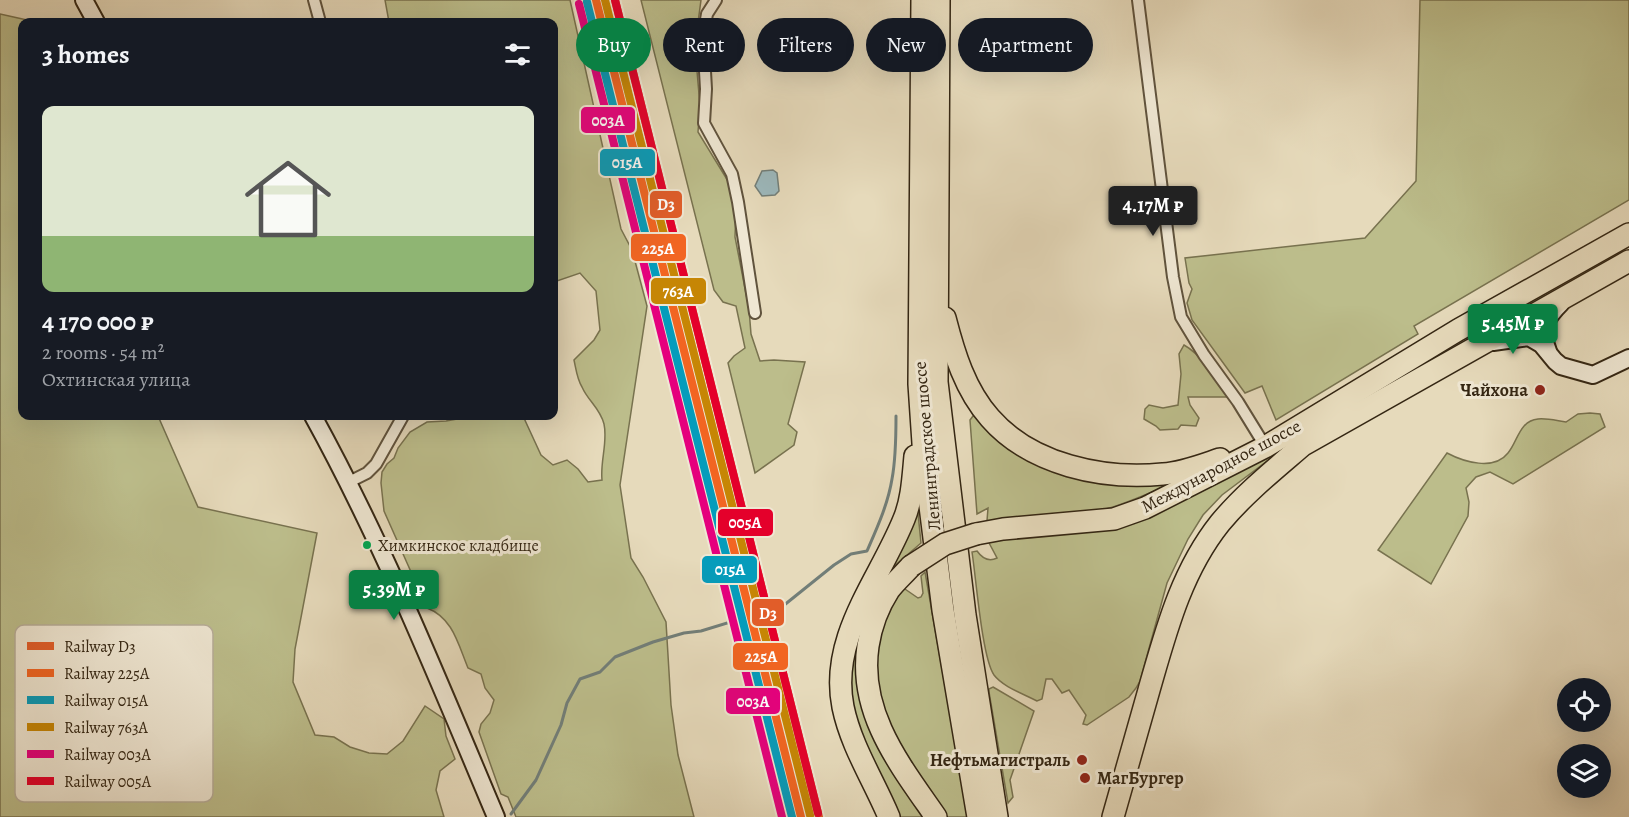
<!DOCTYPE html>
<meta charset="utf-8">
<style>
body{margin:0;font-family:Alegreya,serif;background:#242831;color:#f1f3f6;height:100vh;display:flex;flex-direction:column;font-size:22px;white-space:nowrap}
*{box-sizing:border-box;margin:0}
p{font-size:20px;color:#9ea1a6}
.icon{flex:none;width:33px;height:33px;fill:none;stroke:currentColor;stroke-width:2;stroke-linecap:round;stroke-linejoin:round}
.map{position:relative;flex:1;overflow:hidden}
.side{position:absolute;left:18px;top:18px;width:540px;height:402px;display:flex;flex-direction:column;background:#171b24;border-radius:12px;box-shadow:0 6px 24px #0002}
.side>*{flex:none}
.top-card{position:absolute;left:576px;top:18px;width:570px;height:54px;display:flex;gap:12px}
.tools{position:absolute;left:1557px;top:678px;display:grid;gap:12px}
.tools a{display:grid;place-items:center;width:54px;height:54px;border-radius:50%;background:#171b24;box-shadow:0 6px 24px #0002;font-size:30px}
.price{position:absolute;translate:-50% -51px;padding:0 14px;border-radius:6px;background:#0b8043;color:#fff;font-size:20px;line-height:39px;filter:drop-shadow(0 2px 3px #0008)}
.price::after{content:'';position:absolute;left:50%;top:36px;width:18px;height:14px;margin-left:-9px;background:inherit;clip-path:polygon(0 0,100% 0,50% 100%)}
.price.active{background:#222;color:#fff}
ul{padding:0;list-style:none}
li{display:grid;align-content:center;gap:12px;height:318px;padding:0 24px}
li+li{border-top:2px solid #363941}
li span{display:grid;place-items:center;height:186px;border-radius:12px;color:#555}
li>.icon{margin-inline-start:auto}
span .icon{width:108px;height:108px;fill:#fffc;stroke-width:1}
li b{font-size:26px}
h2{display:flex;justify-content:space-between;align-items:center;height:72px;padding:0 24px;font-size:26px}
.tag{padding:0 21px;border-radius:27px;background:#171b24;box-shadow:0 6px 24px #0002;font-size:21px;line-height:54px}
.tag.active{background:#0b8043;color:#fff}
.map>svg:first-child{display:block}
.green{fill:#bcbd8b;stroke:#78724f;stroke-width:1.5}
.water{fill:#9cb8bc;stroke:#727e78;stroke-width:1.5}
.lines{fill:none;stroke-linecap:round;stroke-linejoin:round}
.stream{stroke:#727e78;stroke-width:3}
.street-casing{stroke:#60533d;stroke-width:14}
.secondary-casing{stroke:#342613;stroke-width:20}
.highway-casing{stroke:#342613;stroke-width:24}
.street{stroke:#efe7d3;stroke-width:10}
.secondary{stroke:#efe7d3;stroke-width:16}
.highway{stroke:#e6dabb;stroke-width:21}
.highway-bridge-casing{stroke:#342613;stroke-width:24;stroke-linecap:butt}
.highway-bridge{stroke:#e6dabb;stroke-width:21}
.rail-1-casing{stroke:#efe7d3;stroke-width:12}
.rail-2-casing{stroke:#efe7d3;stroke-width:12}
.rail-3-casing{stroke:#efe7d3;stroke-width:12}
.rail-4-casing{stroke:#efe7d3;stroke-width:12}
.rail-5-casing{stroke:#efe7d3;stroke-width:12}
.rail-6-casing{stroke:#efe7d3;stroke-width:12}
.rail-1{stroke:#e15d29;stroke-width:8}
.rail-2{stroke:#f26522;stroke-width:8}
.rail-3{stroke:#059cbb;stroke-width:8}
.rail-4{stroke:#c68605;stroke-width:8}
.rail-5{stroke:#e5007d;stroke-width:8}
.rail-6{stroke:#e4002b;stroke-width:8}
.poi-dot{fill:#8f2418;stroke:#efe7d3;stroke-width:2}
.bus-dot{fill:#00a651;stroke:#efe7d3;stroke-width:2}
.labels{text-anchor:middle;stroke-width:6;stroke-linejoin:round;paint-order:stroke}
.bus-label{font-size:16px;fill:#342613;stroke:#efe7d3;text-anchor:start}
.poi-label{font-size:18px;font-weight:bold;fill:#342613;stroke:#efe7d3;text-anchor:end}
.street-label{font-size:18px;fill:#342613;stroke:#efe7d3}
.key{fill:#efe7d3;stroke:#b7ad99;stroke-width:1.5}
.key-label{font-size:16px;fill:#342613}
.line-badge{stroke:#efe7d3;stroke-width:2}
.badge-label{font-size:16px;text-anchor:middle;font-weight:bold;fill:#fff}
</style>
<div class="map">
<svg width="1629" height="817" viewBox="0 0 1629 817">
<rect width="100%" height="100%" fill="#e6dabb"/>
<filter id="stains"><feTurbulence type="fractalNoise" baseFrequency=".00333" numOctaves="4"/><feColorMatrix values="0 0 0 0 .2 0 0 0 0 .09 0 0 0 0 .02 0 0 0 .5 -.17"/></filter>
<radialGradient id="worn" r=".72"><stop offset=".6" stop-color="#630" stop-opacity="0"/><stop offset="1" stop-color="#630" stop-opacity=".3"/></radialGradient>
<g class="green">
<path d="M385,0h185l51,229 11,21 15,56 -27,179 11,73 12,19 23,45 5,83 7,50 16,62h-178l-8,-20 -7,-3 -22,-62 2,-8 9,-11 4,-13 -9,-12 -4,-14 -13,-6c-10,-24 -15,-50 -41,-60l-43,-97 -3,-28 1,-11 5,-8 7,-6 4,-10 12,-16 17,-10 19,-1 28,-5h49l18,39 12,10 14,-5 11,9 10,13 14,-2c-2,-19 6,-38 2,-56 -4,-16 -16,-23 -22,-37 -5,-8 -6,-18 -8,-27l20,-20 6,-10 -4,-39 -16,-18 -26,9v-260h-165z"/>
<polygon points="641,0 701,0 697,30 697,71 700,106 698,132 728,181 732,195 736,210 735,237 749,309 751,334 760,361 774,360 805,362 788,424 797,432 794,445 755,473 728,363 734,356 745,348 736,306 723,302 714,290"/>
<polygon points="1420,0 1629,0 1629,200 1414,326 1418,334 1276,420 1262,386 1245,393 1192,320 1187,303 1192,289 1189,283 1185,258 1365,238 1416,181"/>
<polygon points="0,14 36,22 22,22 22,416 158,416 198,507 317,533 295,649 293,682 315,735 334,737 350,747 369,753 387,754 403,741 425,706 444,719 446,736 455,759 440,771 436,790 444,817 0,817"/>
<path d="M1184,345c13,7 40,37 43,52h-39l2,8 9,13 -3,8 -15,-1 -3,4 -18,1 -4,-4 -12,-7 1,-10 4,-4 14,3 15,-3 3,-31 -2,-20z"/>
<path d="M1590,413l10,1 5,13 -92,57 -23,-12 -14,5 -10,11 3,14 -1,14 -37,68 -53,-34 69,-97c17,9 47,18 61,0 10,-12 11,-32 30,-34 9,-1 20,2 28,3l12,-8z"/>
<path d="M979,415l47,39 160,23c-24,11 -48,22 -73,30 -37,11 -87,10 -126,14l1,-13 -11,6 -7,-94 3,-4z"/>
<path d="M1291,443l-69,52 -19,20 -15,24 -21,44 -27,98 -4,7 -7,9 -42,28 -4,-1 3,-9 -17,-25 -7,3 -10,-14h-6l-4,20 -5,2c-13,-7 -34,-14 -43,-26 -12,-17 -18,-98 -22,-123l5,-1c5,7 12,11 20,7l-9,-17 57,-6z"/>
<polygon points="917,503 921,543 891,569"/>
<polygon points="925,572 968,817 946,817 892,734 878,697 874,657 886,613 902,587 918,598 921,597 923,593 921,576"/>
<path d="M862,621c-3,20 -7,40 -5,60 4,48 45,96 70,136h-28c-21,-48 -51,-93 -50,-147 1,-16 9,-34 13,-49z"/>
<polygon points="993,687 1034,711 1010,780 1013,797 1008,803 989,692 989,689"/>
</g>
<polygon class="water" points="773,170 777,173 779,191 775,195 762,196 755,186 762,171"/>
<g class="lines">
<path class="stream" d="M511,814l25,-34 25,-55 6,-22 13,-24 20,-7 15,-15 38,-15 31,-9 17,-2 82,-25 51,-41 17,-11 16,-3c10,-23 21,-47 25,-72 4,-21 4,-42 4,-63"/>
<g class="street-casing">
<g id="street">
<polyline points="314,0 320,22"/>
<polyline points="716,0 707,14 703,36 706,89 704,123 732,174 738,202 755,313"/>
<polyline points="1138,0 1173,277 1181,317 1204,355 1238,402 1262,441"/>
<polyline points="349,482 367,473 376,464 403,416"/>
</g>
</g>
<g class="secondary-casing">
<g id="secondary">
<polyline points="84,0 96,22"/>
<polyline points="1493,342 1529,337 1541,344 1555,361 1561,366 1593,375 1629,358"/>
<path d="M1548,351c-9,-22 -3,-32 13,-48"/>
<path d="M313,416c71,129 126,266 183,401"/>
</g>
</g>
<g class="highway-casing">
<g id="highway">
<polyline points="922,0 919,384 924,458 943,610 978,817"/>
<polyline points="939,0 937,382 965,615 997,817"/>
<path d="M945,318c9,35 20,72 45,100 41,47 113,62 173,56 19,-1 39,-9 57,-15"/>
<polyline points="976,534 1003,529 1114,519 1145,508 1265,447 1458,330 1629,234"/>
<path d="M911,566c-7,8 -16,16 -22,24 -11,17 -18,36 -21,56 -10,67 32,119 68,171"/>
<path d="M889,817c-15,-36 -38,-71 -46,-110 -14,-70 36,-126 61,-188 8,-19 9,-42 11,-63"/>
<path d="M1113,817c12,-42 24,-85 36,-127 17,-59 32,-118 71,-167 24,-29 54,-53 83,-78l326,-184"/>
</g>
</g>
<use href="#street" class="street"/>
<use href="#secondary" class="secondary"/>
<use href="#highway" class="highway"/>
<g class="highway-bridge-casing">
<polyline id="highway-bridge" points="911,566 945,544 976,534"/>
</g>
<use href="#highway-bridge" class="highway-bridge"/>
<g class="rail-1-casing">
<polyline id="rail-1" points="615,0 819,817"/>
</g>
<g class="rail-2-casing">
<polyline id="rail-2" points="596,0 801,817"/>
</g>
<g class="rail-3-casing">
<polyline id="rail-3" points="587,2 792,817"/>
</g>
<g class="rail-4-casing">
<polyline id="rail-4" points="605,0 810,815"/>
</g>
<g class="rail-5-casing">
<polyline id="rail-5" points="579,4 782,817"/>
</g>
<g class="rail-6-casing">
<polyline id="rail-6" points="615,0 818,813"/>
</g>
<use href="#rail-1" class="rail-1"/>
<use href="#rail-2" class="rail-2"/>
<use href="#rail-3" class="rail-3"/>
<use href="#rail-4" class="rail-4"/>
<use href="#rail-5" class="rail-5"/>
<use href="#rail-6" class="rail-6"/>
</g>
<g class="poi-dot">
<circle cx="1540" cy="390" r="6"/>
<circle cx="1082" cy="760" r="6"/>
<circle cx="1085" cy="778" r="6"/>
</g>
<circle class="bus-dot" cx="367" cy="545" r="5"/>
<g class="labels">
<g class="bus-label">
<text x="378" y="551">Химкинское кладбище</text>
</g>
<g class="poi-label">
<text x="1528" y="396">Чайхона</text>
<text x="1070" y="766">Нефтьмагистраль</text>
<text x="1097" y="784" text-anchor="start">МагБургер</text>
</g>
<g class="street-label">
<text transform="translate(927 446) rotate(-95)" y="6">Ленинградское шоссе</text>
<text transform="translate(1221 466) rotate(-28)" y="6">Международное шоссе</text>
</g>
</g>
<rect x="15" y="625" width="198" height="177" rx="9" class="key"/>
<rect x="27" y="642" width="27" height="8" fill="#e15d29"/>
<rect x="27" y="669" width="27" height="8" fill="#f26522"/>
<rect x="27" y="696" width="27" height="8" fill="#059cbb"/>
<rect x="27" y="723" width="27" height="8" fill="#c68605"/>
<rect x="27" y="750" width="27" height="8" fill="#e5007d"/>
<rect x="27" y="777" width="27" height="8" fill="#e4002b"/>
<g class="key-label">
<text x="64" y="652">Railway D3</text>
<text x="64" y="679">Railway 225А</text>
<text x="64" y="706">Railway 015А</text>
<text x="64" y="733">Railway 763А</text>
<text x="64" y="760">Railway 003А</text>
<text x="64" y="787">Railway 005А</text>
</g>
<g class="line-badge">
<rect x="580" y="106" width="56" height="28" rx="6" fill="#e5007d"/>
<rect x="599" y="148" width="57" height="29" rx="6" fill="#059cbb"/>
<rect x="649" y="190" width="34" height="29" rx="6" fill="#e15d29"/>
<rect x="630" y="233" width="57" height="29" rx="6" fill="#f26522"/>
<rect x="650" y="277" width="57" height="28" rx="6" fill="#c68605"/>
<rect x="717" y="508" width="57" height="29" rx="6" fill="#e4002b"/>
<rect x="701" y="555" width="57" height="29" rx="6" fill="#059cbb"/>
<rect x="751" y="598" width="34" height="29" rx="6" fill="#e15d29"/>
<rect x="732" y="642" width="57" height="29" rx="6" fill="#f26522"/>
<rect x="725" y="687" width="56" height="28" rx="6" fill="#e5007d"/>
</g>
<g class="badge-label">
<text x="608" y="126">003А</text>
<text x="627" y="168">015А</text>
<text x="666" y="210">D3</text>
<text x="658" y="254">225А</text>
<text x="678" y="297">763А</text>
<text x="745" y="528">005А</text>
<text x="730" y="575">015А</text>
<text x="768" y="619">D3</text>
<text x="761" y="662">225А</text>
<text x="753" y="707">003А</text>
</g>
<rect width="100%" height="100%" filter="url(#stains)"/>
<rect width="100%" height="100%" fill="url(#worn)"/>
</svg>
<div class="tools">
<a><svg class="icon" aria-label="locate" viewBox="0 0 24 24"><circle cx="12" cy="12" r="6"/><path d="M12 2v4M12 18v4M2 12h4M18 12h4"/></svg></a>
<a><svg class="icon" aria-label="layers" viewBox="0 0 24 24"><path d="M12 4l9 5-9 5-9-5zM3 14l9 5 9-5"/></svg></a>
</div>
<b class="price active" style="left:1153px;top:237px">4.17M ₽</b>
<b class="price" style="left:1513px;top:355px">5.45M ₽</b>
<b class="price" style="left:394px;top:621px">5.39M ₽</b>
<div class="top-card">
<a class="tag active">Buy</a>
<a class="tag">Rent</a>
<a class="tag">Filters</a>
<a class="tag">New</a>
<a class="tag">Apartment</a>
</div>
<section class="side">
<h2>3 homes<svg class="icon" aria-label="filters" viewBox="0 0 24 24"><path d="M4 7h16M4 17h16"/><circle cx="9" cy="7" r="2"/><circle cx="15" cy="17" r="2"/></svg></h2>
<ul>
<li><span style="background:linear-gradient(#dfe7d0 70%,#8fb573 0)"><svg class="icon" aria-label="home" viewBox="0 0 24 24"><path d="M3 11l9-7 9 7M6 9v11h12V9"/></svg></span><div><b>4 170 000 ₽</b><p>2 rooms · 54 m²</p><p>Охтинская улица</p></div></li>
</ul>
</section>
</div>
